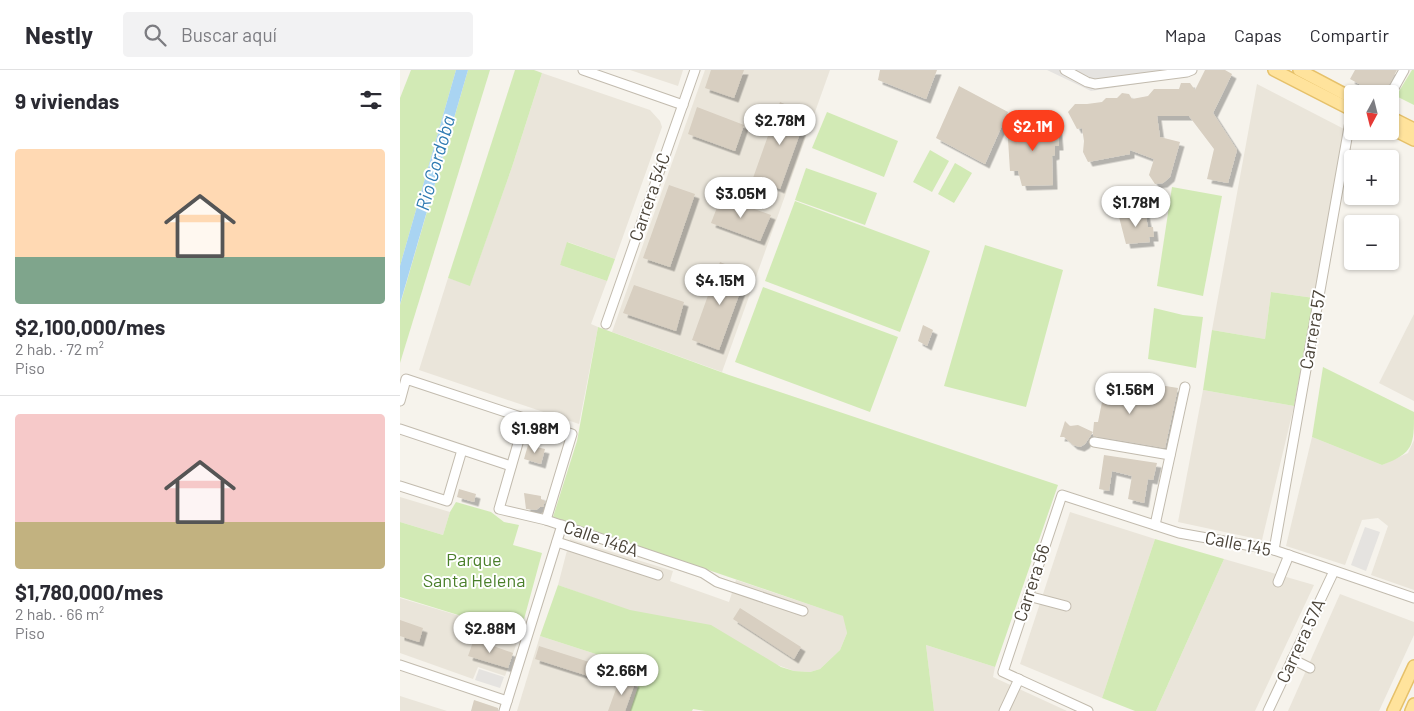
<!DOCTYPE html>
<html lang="es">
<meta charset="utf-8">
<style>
body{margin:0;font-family:Barlow,sans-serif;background:#f2f2f3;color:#2b2b33;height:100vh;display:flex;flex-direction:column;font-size:19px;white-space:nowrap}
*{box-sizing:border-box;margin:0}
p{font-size:16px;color:#7c7c81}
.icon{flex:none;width:28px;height:28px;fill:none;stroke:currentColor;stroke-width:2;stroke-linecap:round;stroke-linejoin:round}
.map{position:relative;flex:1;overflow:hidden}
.sheet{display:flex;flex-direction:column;background:#fff;width:400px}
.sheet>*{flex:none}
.needle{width:32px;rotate:187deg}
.controls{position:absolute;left:944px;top:15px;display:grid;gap:10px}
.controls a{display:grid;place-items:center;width:55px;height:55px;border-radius:5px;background:#fff;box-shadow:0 1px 4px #0004;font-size:25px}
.price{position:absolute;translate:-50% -42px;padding:0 11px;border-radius:18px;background:#fff;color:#222;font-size:16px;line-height:32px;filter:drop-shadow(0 1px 2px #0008)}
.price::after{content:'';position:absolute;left:50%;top:30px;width:15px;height:11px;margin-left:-8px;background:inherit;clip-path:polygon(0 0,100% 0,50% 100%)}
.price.selected{background:#fc3f1d;color:#fff}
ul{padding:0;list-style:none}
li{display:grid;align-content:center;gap:10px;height:265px;padding:0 15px}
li+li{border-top:1px solid #e1e1e2}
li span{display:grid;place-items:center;height:155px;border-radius:5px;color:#555}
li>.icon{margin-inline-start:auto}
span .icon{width:90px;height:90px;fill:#fffc;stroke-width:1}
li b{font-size:21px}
h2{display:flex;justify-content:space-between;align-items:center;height:60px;padding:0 15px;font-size:21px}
header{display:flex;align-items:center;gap:30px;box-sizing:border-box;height:70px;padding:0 25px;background:#fff;border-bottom:1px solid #e1e1e2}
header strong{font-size:24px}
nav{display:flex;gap:28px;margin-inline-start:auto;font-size:18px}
.search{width:350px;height:45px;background:#f2f2f3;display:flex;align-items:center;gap:12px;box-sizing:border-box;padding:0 18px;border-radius:5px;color:#7c7c81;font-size:19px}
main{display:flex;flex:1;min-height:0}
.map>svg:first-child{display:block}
.residential{fill:#eae5da}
.green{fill:#d2eab5}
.parking{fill:#e5e3e0}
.water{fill:#a9d4f2}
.building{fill:#d8cfc1;filter:url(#shadow)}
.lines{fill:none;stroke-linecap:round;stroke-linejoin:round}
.minor-casing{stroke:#c2bbae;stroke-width:11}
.major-casing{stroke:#e6c16a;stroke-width:14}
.minor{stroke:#fff;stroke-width:9}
.major{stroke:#ffe39c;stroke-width:11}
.labels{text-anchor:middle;stroke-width:4;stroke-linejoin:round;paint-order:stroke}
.street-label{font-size:18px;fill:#4b4439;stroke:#fff}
.park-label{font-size:18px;fill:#4a7f2a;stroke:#fff}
.water-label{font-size:19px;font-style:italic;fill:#2e7ab2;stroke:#fff}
</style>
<header>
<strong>Nestly</strong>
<div class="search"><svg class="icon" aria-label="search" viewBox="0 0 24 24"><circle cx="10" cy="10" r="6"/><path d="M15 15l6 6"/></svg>Buscar aquí</div>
<nav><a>Mapa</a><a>Capas</a><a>Compartir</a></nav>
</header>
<main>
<section class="sheet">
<h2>9 viviendas<svg class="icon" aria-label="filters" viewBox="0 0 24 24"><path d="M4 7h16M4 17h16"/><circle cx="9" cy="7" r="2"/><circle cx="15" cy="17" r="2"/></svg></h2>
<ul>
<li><span style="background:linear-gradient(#ffd9b3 70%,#7fa58c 0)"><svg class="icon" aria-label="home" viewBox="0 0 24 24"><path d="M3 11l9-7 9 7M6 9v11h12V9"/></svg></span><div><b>$2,100,000/mes</b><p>2 hab. · 72 m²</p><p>Piso</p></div></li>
<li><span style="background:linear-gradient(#f6c9c9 70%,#c2b280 0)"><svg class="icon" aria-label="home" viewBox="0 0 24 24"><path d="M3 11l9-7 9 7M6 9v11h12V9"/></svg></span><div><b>$1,780,000/mes</b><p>2 hab. · 66 m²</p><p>Piso</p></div></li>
</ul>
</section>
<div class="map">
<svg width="1014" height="641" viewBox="0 0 1014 641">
<defs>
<filter id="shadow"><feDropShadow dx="4.5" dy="4.5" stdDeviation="0" flood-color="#0004"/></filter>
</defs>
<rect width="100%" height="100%" fill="#f6f3ec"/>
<g class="residential">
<polygon points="230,0 283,0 278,16"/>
<polygon points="305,0 430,0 322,302 212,262"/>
<polygon points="142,3 250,40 260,51 262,57 215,189 168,172 160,195 207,211 191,254 198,257 179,354 19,300 48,208 70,215 112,97"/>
<polygon points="857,14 946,60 914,228 871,222 865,269 812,260"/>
<polygon points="1014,244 1014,331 979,313"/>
<polygon points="803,320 894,336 862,470 778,452"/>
<polygon points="912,367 982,395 1008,383 1014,370 1014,520 971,505 988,456 978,448 962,450 945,495 886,476"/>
<polygon points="0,427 50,442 43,465 0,452"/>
<polygon points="670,442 755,469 702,628 620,594"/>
<polygon points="170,469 273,501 270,511 329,532 336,510 444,546 447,563 440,580 420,599 410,602 394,601 158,515"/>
<polygon points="824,489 914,515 855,641 756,641"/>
<polygon points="940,524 1014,552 1014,565 979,641 888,641"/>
<polygon points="0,528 120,564 105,606 78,597 73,609 0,583"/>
<polygon points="140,566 205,587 241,607 230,641 117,641"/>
<polygon points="526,575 595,597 593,607 667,641 534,641"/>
<polygon points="0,626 47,641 0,641"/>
</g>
<g class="green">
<polygon points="11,0 56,0 0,196 0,28"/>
<polygon points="68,0 90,0 0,293 0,235"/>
<polygon points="115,0 134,0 142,3 112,97 70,216 48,208"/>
<polygon points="1012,0 1014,0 1014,35 996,26"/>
<polygon points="427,42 498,71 484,107 412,78"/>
<polygon points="530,80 549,91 532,122 513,112"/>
<polygon points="555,93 572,103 554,133 538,124"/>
<polygon points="406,98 477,123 465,155 395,130"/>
<polygon points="772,117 822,126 803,226 757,216"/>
<polygon points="395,131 530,181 500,262 365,211"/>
<polygon points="167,172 215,189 207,211 160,195"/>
<polygon points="585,175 663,200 626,337 544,316"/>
<polygon points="363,217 498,267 470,342 335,292"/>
<polygon points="871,222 914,228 894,336 803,320 812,260 865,269"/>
<polygon points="754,238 783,245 803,247 796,298 748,289"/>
<polygon points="198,257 329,305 658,415 595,597 526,575 534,641 305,641 293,639 292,641 230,641 241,607 205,587 140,566 158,515 230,540 311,555 381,597 394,601 410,602 420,599 440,580 447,563 443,546 153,447 177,371"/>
<path d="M923,297l91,45c0,33 0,41 -32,53l-70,-28z"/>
<polygon points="56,432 91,442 104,452 119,455 113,475 142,483 120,564 0,527 0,452 43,465 50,442"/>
<polygon points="755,469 824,489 756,641 735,641 702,628"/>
</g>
<g class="parking">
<polygon points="647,0 797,0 790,6 691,21"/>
<polygon points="965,457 980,462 966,501 951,495"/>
<polygon points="79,599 104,607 100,618 75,610"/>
</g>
<polygon class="water" points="56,0 68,0 0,234 0,196"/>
<g class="building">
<polygon points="311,0 344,0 334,28 305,18"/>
<polygon points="480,0 537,0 526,29 478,10"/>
<polygon points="805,0 825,0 832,4 813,43 837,80 828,113 807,109 814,79 789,46 757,46 760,67 780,72 770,107 763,113 755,114 749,105 754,89 730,80 730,84 688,92 683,82 684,71 682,58 677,59 668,42 675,34 687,34 702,32 706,28 717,28 722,23 729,24 732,29 748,26 754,19 779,19 781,13 790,13 795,20"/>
<polygon points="955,0 997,0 984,24 977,24 950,9"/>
<polygon points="559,16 608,42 585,94 536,68"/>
<polygon points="380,32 407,44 380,119 353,108"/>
<polygon points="297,37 344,55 335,81 288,64"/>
<polygon points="657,52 659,76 655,76 655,85 652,86 653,115 622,116 618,101 610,101 607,54"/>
<polygon points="269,115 295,124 270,197 243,188"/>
<polygon points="321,127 371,145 360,171 311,153"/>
<polygon points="745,142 748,157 753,157 754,167 749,167 750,172 726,174 719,147 731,143"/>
<polygon points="320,192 347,203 319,280 292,270"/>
<polygon points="234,215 284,232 276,261 223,243"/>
<polygon points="523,255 533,260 527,276 518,271"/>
<polygon points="710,307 778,318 765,378 693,366 693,362 685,374 680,377 673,375 664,367 660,367 665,351 670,356 678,355 693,362 694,352 698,352 702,332 706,331"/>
<polygon points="128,375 145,379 141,394 124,389"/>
<polygon points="704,385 757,393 753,410 748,409 744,433 728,429 732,406 712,401 709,421 699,419"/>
<polygon points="59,419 76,424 74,432 57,427"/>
<polygon points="124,423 141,426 141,429 145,431 143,437 140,437 136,440 126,439"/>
<polygon points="340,538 401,577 394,589 333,549"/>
<polygon points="0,550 23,558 19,572 0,566"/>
<polygon points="74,569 113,583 108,598 68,586"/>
<polygon points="139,576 208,598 204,611 135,589"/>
<polygon points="220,608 235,613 225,641 208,641"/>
<polygon points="74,630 98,638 98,641 71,641"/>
</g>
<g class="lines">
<g class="minor-casing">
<g id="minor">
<polyline points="183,0 283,35"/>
<polyline points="665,0 687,12 695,14 787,2 792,0"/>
<polyline points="990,25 1004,0"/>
<polyline points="206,254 295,0"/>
<polyline points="0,331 6,309 172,364 146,450"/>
<polyline points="125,349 99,439 146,450 303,503 317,512 403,541"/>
<polyline points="0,359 111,396"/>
<polyline points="694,372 770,385"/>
<polyline points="0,416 47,431 62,380"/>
<polyline points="755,455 785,317"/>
<polyline points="157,472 258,505"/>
<polyline points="874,480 952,40"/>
<polyline points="878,512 889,485"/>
<polyline points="628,526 666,536"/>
<polyline points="892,589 910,598"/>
<polyline points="0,595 107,631"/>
<polyline points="104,641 162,455"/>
<polyline points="604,641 619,609"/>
<polyline points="688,641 603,602 662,425 779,463 874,480 1014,528"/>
<polyline points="868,641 934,501"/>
</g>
</g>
<g class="major-casing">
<g id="major">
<polyline points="874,0 952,40"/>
<polyline points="899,0 952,28"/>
<polyline points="990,47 1014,59"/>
<polyline points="990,58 1014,70"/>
<polyline points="993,641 1014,596"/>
<polyline points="1011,641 1014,634"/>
</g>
</g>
<use href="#minor" class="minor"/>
<use href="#major" class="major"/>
</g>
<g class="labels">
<g class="street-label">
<text transform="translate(250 127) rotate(-71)" y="6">Carrera 54C</text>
<text transform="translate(913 260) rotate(-80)" y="6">Carrera 57</text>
<text transform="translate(201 469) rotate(19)" y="6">Calle 146A</text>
<text transform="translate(838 474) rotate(11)" y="6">Calle 145</text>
<text transform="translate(632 513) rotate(-72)" y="6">Carrera 56</text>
<text transform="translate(901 571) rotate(-65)" y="6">Carrera 57A</text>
</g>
<g class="park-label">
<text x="74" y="496">Parque<tspan x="74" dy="21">Santa Helena</tspan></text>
</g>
<g class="water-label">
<text transform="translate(35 93) rotate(-74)" y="7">Rio Cordoba</text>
</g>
</g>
</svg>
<div class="controls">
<a><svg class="needle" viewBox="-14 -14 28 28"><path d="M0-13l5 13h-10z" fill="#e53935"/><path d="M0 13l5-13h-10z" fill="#7c7c81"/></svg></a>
<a>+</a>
<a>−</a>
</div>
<b class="price" style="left:380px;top:76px">$2.78M</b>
<b class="price selected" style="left:633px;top:82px">$2.1M</b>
<b class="price" style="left:341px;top:149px">$3.05M</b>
<b class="price" style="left:736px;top:158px">$1.78M</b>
<b class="price" style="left:320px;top:236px">$4.15M</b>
<b class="price" style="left:730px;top:345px">$1.56M</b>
<b class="price" style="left:135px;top:384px">$1.98M</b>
<b class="price" style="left:90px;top:584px">$2.88M</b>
<b class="price" style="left:222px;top:626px">$2.66M</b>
</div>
</main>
